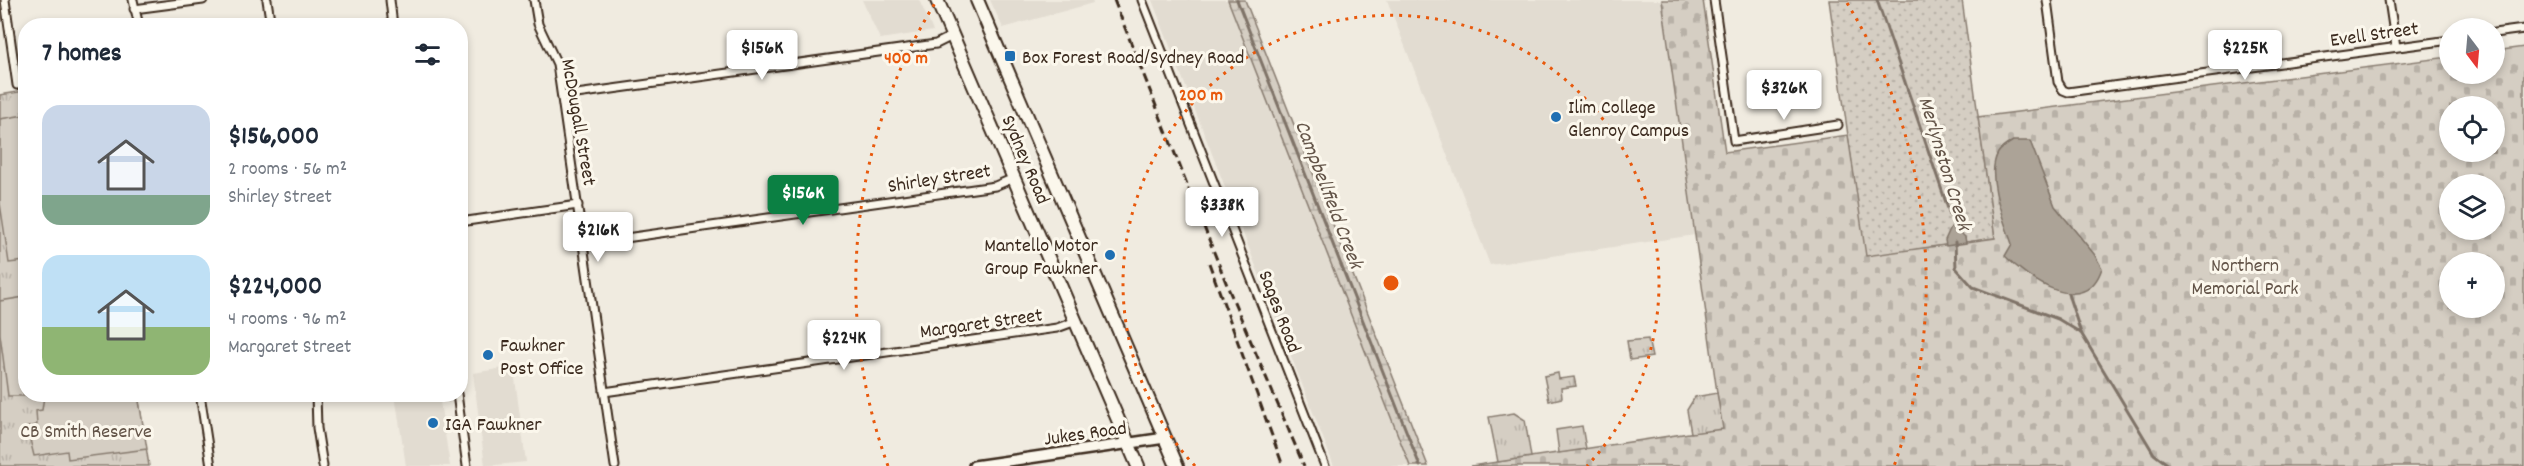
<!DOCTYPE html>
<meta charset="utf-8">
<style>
body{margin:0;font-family:Dekko,sans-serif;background:#f2f2f3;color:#1f2937;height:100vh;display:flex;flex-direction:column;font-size:22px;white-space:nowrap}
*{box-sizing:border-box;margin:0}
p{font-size:20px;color:#747a83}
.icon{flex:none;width:33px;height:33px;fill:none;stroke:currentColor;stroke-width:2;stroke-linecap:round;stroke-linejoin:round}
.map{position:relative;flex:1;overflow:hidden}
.sheet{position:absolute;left:18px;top:18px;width:450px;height:384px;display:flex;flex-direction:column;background:#fff;border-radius:24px;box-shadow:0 3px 9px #0003}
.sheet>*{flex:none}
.needle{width:39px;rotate:164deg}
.controls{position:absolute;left:2439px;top:18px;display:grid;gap:12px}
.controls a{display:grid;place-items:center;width:66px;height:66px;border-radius:50%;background:#fff;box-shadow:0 3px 9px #0003;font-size:30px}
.price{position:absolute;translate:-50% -51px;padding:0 14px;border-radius:6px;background:#fff;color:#222;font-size:20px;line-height:39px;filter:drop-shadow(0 2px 3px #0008)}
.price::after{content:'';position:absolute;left:50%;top:36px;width:18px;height:14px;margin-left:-9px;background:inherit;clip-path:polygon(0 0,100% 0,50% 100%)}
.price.on{background:#0b8043;color:#fff}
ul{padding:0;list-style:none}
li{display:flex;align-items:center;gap:18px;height:150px;padding:0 24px}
li span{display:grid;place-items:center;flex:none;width:168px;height:120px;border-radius:18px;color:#555}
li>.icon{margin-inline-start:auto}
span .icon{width:72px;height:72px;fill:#fffc;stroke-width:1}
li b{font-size:26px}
h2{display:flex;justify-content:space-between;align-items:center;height:72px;padding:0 24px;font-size:26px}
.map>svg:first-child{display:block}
.built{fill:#e2dcd1}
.grass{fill:url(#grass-dots);stroke:#887c70;stroke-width:1.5}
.wetland{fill:url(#wetland-marsh);stroke:#887c70;stroke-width:1.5}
.cemetery{fill:url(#cemetery-stones);stroke:#887c70;stroke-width:1.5;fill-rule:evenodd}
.park{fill:url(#park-tufts);stroke:#887c70;stroke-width:1.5}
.pitch{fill:#d5cec3;stroke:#887c70;stroke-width:1.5}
.water{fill:#aca397;stroke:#7f7367;stroke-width:1.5}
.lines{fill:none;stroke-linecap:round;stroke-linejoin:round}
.stream{stroke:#7f7367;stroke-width:3}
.minor-casing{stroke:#3b2a1e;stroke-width:11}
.tertiary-casing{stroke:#3b2a1e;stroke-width:14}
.trunk-casing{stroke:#3b2a1e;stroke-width:16}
.minor{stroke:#fbf7ec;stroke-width:7}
.tertiary{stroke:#fbf7ec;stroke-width:9}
.trunk{stroke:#fbf7ec;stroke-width:12}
.rail{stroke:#3b2a1e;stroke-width:3;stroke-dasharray:9 4.5;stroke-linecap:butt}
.ring{fill:none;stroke:#e8590c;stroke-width:3;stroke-dasharray:3 6}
.poi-dot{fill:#1f6fb2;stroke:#fbf7ec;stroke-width:2}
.labels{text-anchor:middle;stroke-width:6;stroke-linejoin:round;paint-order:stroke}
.street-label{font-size:20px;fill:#3b2a1e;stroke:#fbf7ec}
.poi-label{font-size:20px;fill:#3b2a1e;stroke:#fbf7ec;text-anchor:start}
.park-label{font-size:20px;fill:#625347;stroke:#fbf7ec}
.water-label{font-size:21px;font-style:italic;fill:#635448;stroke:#fbf7ec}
.centre{fill:#e8590c;stroke:#fbf7ec;stroke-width:3}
.ring-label{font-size:18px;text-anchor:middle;font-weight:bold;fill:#e8590c;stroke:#fbf7ec;stroke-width:6;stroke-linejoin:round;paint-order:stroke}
</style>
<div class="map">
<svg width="2524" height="466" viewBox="0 0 2524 466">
<defs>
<pattern id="grass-dots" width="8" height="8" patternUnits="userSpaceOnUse" patternTransform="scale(1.5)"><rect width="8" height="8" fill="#d5cec3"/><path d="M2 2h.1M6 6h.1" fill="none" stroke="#b8b1a7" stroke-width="1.8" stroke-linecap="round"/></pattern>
<pattern id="wetland-marsh" width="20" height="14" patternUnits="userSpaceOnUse" patternTransform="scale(1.5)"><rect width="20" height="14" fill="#d5cec3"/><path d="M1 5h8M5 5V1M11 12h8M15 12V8" fill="none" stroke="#b8b1a7"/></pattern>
<pattern id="cemetery-stones" width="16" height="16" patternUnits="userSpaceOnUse" patternTransform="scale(1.5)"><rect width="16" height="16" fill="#d5cec3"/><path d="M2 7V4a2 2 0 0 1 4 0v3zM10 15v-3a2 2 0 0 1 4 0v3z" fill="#b8b1a7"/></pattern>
<pattern id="park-tufts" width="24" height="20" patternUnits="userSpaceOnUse" patternTransform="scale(1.5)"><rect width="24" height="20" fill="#d5cec3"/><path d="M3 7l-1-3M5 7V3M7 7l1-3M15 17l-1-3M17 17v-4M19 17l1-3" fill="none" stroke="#b8b1a7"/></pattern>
</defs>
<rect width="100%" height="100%" fill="#f0ebe0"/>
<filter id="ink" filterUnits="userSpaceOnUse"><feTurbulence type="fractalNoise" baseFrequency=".0167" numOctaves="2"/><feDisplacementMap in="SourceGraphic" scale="12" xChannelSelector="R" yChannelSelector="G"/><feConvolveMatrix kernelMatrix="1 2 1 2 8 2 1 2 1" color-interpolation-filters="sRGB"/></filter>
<g filter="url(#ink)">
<g class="built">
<polygon points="862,0 919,0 933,31 880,39"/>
<polygon points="990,0 1092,0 1093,3 1003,28"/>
<polygon points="1152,0 1228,0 1410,466 1334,466"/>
<polygon points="1387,0 1662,0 1695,235 1490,265"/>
<polygon points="510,367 514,371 526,462 485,466 473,373"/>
<polygon points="395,395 439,395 450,466 406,466"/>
</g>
<polygon class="grass" points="1829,0 1962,0 1995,238 1865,257"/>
<polygon class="wetland" points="1228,0 1245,0 1428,466 1410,466"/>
<path class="cemetery" d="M1662,0h41l22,152 123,-17 18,121 129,-18 -17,-121 471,-60 1,17h44l1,-23 29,-4v419h-1053l251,-38zM2450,106h44v46h-44zM2450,184h44v46h-44zM2450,262h44v46h-44z"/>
<g class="park">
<polygon points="25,91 26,394 138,395 149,466 0,466 0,95"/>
<polygon points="1648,339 1652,357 1630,360 1627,341"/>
<polygon points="1558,373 1559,379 1574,377 1576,386 1561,388 1562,398 1549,401 1544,376"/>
<polygon points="1717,393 1723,429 1691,433 1687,410 1695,397"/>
<polygon points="1514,413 1525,420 1531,457 1498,462 1489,417"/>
<polygon points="1582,426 1586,449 1559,453 1556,430"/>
</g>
<g class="pitch">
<polygon points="25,115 25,261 9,263 0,203 0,119"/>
<polygon points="25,297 26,394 138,395 147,449 68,459 67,451 34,456 27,427 37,425 36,411 42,410 44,396 8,396 0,334 0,301"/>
</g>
<g class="water">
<path d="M2013,141h17l25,65 39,48 8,14c-17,52 -74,11 -97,-12l7,-12c-8,-23 -27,-69 -14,-91 3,-5 10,-9 15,-12z"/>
<polygon points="1951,227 1955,227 1965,237 1966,243 1946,246 1945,240"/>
</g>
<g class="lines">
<g class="stream">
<polyline points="1237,0 1420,466"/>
<polyline points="1877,0 1955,229"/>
<polyline points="1955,242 1956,268 1973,287 2058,319 2081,333"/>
<polyline points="2068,294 2081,333 2154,454 2170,466"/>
</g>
<g class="minor-casing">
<g id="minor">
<polyline points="5,0 17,85"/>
<polyline points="133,0 139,26"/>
<polyline points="267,0 271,26"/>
<polyline points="390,0 393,26"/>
<polyline points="534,0 538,24 557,64 615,466"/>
<polyline points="1142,0 1325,466"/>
<polyline points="1714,0 1734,141 1838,125"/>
<polyline points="2047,0 2058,82 2063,90 2068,92 2450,40"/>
<polyline points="2389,0 2396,47"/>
<polyline points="134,9 203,0"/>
<polyline points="2494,33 2524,29"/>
<polyline points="562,96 936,44 952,36"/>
<polyline points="460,222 578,205"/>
<polyline points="583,244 995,186 1014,178"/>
<polyline points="604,392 1057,328 1076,321"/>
<polyline points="200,394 211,466"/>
<polyline points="316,394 317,428 323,466"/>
<polyline points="457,394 467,466"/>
</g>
</g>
<g class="tertiary-casing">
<polyline id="tertiary" points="974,466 1165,438"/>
</g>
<g class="trunk-casing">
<g id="trunk">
<polyline points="937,0 1138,466"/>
<polyline points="977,0 1177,466"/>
</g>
</g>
<use href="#minor" class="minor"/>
<use href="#tertiary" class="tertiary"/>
<use href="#trunk" class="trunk"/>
<g class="rail">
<polyline points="1114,0 1229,290 1304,466"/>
<polyline points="1209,263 1283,466"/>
</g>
</g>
</g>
<g class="ring">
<path d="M1195 466A268 268 0 1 1 1587 466"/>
<path d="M888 466A535 535 0 0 1 935 3M1847 3A535 535 0 0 1 1894 466"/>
</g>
<g class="poi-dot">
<rect x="1004" y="50" width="12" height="12" rx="3"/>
<circle cx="1556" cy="117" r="6"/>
<circle cx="1110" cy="255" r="6"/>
<circle cx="488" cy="355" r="6"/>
<circle cx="433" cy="423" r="6"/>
</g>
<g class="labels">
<g class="street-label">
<text transform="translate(2374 33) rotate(-8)" y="7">Evell Street</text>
<text transform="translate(580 122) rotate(80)" y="7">McDougall Street</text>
<text transform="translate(1027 159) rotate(67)" y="7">Sydney Road</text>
<text transform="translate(939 177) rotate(-9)" y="7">Shirley Street</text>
<text transform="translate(1281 311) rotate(69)" y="7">Sages Road</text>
<text transform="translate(981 322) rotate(-8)" y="7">Margaret Street</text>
<text transform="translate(1085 432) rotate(-8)" y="7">Jukes Road</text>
</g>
<g class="poi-label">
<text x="1022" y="63">Box Forest Road/Sydney Road</text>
<text x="1568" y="113">Ilim College<tspan x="1568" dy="23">Glenroy Campus</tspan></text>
<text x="1098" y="251" text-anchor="end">Mantello Motor<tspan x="1098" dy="23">Group Fawkner</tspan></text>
<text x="500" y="351">Fawkner<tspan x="500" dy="23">Post Office</tspan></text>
<text x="445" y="430">IGA Fawkner</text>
</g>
<g class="park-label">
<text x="2245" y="271">Northern<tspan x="2245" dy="23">Memorial Park</tspan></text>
<text x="86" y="437">CB Smith Reserve</text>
</g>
<g class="water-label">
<text transform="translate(1946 163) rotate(73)" y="7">Merlynston Creek</text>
<text transform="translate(1330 194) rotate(69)" y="7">Campbellfield Creek</text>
</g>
</g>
<circle cx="1391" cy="283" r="9" class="centre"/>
<g class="ring-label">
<text x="906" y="63">400 m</text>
<text x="1201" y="100">200 m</text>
</g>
</svg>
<div class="controls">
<a><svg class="needle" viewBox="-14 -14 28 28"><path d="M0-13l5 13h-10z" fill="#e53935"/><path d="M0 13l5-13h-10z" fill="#747a83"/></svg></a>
<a><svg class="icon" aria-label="locate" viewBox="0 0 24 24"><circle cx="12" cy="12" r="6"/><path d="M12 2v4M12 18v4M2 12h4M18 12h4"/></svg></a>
<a><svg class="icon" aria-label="layers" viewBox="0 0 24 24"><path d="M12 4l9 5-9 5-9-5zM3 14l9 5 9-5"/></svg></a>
<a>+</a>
</div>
<b class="price" style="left:762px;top:81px">$156K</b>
<b class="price" style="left:2245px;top:81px">$225K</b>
<b class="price" style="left:1784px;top:121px">$326K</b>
<b class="price on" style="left:803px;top:226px">$156K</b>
<b class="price" style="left:1222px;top:238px">$338K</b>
<b class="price" style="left:598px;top:263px">$216K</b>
<b class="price" style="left:844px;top:371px">$224K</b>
<section class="sheet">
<h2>7 homes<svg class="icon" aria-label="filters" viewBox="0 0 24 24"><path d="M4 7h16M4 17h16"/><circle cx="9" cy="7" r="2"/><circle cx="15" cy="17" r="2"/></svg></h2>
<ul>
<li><span style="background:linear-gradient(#c9d6e8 75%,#7fa58c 0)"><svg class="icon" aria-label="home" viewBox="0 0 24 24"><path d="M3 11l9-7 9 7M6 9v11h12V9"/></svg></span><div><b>$156,000</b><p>2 rooms · 56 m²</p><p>Shirley Street</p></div></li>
<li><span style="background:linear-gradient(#bfe0f5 60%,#8fb573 0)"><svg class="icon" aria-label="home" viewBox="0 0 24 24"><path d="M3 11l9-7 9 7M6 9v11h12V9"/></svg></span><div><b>$224,000</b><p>4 rooms · 96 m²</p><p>Margaret Street</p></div></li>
</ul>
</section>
</div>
